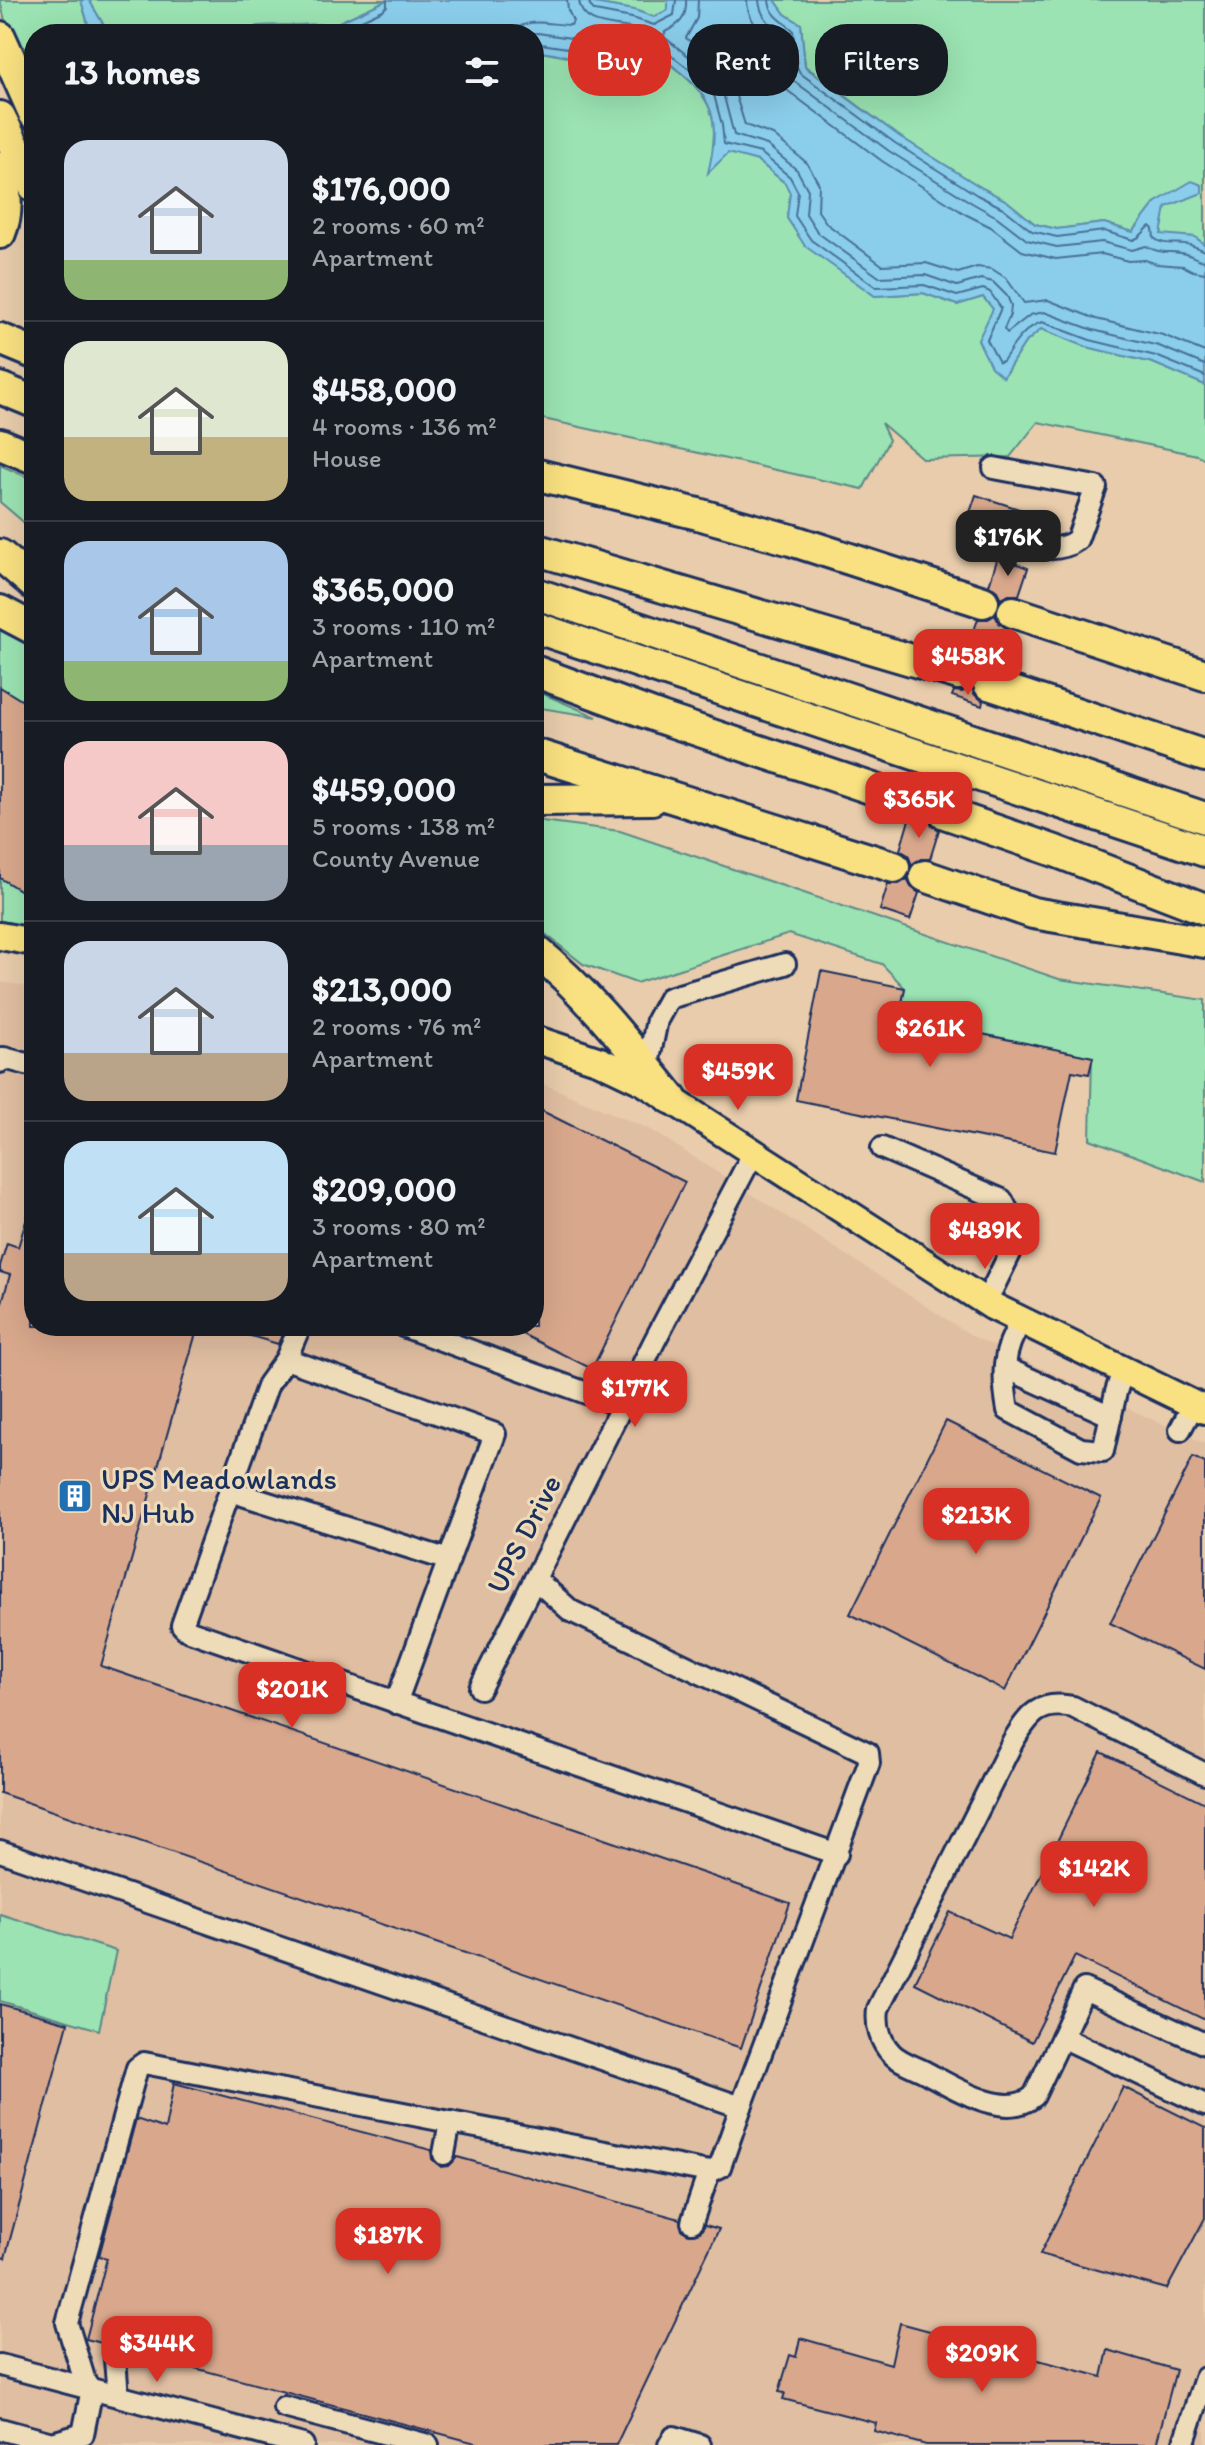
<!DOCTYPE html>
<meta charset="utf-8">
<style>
body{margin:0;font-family:Itim,sans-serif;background:#20242c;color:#f1f3f6;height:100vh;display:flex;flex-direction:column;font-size:30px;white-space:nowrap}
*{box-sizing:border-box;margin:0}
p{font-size:26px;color:#9ea1a6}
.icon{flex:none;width:44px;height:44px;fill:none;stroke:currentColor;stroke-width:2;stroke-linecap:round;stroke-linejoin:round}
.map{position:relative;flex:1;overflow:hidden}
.sheet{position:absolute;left:24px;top:24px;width:520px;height:1312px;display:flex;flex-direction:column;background:#171b24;border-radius:32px;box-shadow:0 8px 32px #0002}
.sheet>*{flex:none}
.guide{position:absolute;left:568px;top:24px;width:516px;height:72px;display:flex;gap:16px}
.price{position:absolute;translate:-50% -68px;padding:0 18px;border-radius:16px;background:#d93025;color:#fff;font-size:26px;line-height:52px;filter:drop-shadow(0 2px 4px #0008)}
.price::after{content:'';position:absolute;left:50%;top:48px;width:24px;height:18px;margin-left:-12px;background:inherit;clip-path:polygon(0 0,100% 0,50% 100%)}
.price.selected{background:#222;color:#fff}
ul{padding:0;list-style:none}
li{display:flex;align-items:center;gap:24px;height:200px;padding:0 40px}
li+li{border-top:2px solid #363941}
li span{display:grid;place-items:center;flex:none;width:224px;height:160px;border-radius:24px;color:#555}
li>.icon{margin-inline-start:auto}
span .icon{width:96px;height:96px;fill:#fffc;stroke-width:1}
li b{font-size:34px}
h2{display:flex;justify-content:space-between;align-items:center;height:96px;padding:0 40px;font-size:34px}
.pill{padding:0 28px;border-radius:32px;background:#171b24;box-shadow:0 8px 32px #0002;font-size:28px;line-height:72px}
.pill.selected{background:#d93025;color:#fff}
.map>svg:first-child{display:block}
.built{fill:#e0bea1}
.green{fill:#9be3b2;stroke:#5b8988;stroke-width:2}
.water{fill:#8bceec;stroke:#5e8eb3;stroke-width:2}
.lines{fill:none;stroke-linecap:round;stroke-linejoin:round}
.shore{stroke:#486f97;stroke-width:2}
.building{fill:#d9a88c;stroke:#1b2f5e;stroke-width:2}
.minor-casing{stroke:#1b2f5e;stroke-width:26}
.major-casing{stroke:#1b2f5e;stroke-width:32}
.highway-casing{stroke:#1b2f5e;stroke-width:36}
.minor{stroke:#eedbb8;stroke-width:20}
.major{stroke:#f9e181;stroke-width:26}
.highway{stroke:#f9e181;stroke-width:30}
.labels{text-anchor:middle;stroke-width:6;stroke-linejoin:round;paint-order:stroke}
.poi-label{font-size:30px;fill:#1b2f5e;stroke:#eedbb8;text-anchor:start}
.street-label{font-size:30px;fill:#1b2f5e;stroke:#eedbb8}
</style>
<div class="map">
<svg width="1205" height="2445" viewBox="0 0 1205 2445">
<rect width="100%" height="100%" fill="#e8ccab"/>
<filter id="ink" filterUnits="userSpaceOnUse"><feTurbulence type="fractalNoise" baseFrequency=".0125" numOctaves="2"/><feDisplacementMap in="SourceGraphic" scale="16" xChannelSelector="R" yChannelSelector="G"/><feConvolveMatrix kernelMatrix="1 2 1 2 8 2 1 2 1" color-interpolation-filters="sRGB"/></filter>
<g filter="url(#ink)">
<polygon class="built" points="0,982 34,987 34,1326 534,1326 534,1080 653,1131 974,1337 1205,1444 1205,2445 0,2445 0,2001 99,2030 115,1951 0,1914"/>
<g class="green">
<polygon points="0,0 81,0 91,34 34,34 34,79 7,29"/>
<polygon points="89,0 387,0 335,24 258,26 237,34 109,34"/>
<polygon points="576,0 668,0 668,10 654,17 634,10"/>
<polygon points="775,0 1205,0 1205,245 1195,237 1161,235 1165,207 1156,202 1133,232 1104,223 1057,229 1035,224 1007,201 982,188 899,136 805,66 801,24 785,14"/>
<path d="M534,51c17,2 37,8 55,8 21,-1 46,-10 67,-4 7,2 14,10 20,14 40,31 44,54 33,102l19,-19 30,9 27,22 5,10 -3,25 18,27 70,51 48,-3 34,12 26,-8 10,11 11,68 20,-32 17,-15 46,18 66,16 52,22v74l-8,-4 -159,-33 -28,35 -87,2 -42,-36 8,17 -26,49 -329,-72z"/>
<polygon points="0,465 34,480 34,531 0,502"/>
<polygon points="0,629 34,647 34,708 0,687"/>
<polygon points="534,690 597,717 534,707"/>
<polygon points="534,820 620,831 1059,979 1205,1000 1205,1182 1090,1139 1092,1057 967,1031 967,1026 900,1013 905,988 882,964 789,934 636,983 583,964 534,925"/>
<polygon points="0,878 32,898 34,896 34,928 0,921"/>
<polygon points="0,1914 116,1951 99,2030 0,2001"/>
</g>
<g class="water">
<polygon points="81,0 89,0 109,34 91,34"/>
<path d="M387,0h189l58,10 20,7 14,-7v-10h107l10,14 16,10 4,43 94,69 83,52 25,13 28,23 22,5 47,-6 29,9 23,-30 36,-21 10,4v8l-36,14 -5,27 34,3 10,8v140l-52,-22 -66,-16 -46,-18 -17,15 -21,33 -12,-10 -13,-27 15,-31 -10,-12 -26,8 -34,-12 -48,3 -70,-50 -18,-28 3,-25 -5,-10 -27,-22 -30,-8 -20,20c11,-45 10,-71 -28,-101 -7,-5 -13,-13 -20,-16 -10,-4 -28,-2 -38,-2l-18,18 -18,-13 -52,-8v-17h-297l21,-8 77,-2z"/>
</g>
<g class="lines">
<g class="shore">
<polyline points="589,0 590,6 595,11 632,18 654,25 674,15 676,0"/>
<path d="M686,0c1,19 -6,24 -21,32l-1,5 37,29 21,23 12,46 33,10 30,25 11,20 -2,24 12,19 61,44 46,-2 32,11 24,-7 12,3 14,14 4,9 -1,10 -6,14 3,4 23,-18 14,-3 49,18 66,16 46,19"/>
<polyline points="698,0 697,18 686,38 711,59 732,83 745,125 773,135 807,163 819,184 818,211 827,224 882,265 926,263 958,273 977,267 992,269 1006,278 1024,303 1048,300 1096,319 1163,335 1205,352"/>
<path d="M747,0c0,18 12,32 25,43l4,30 8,15 98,73 83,53 26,13 31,24 34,8 46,-5 26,7 17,-1 12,4 26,2 10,5 12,2"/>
<path d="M759,0c1,17 13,26 25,36l3,34 7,11 95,70 83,52 25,14 30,23 30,7 45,-5 30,8 14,-4c14,9 25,4 40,8 7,2 11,6 19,7"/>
<path d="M769,0c1,15 14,21 24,30l4,37 3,6 95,70 82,52 26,13 29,23 25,6 47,-6 29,9 6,-3 11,-11 3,3 1,9c11,10 26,2 39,8 4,1 8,4 12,5"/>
<polyline points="271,34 336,32 383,10 387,6 387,0"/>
<path d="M510,34c18,-19 38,-9 61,-9l2,-4 -5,-11 -1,-10"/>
<path d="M530,34l8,-1 52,8 12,6 14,-10 19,-3v-4l-5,-2c-20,-4 -49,-2 -51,-28"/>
<path d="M534,43l54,8 15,9 18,-14 42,3 31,24 20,22 8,30 2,19 37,9 29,24 8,15 -3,24 16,24 65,47 48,-2 33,11 26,-7 7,3 11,16 -14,32 12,22 4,-1c10,-15 20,-33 39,-39l48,18 66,16 49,20"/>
</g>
</g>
<g class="building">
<polygon points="976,495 1025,511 1024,514 1031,517 1027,530 1016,532 1012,537 1011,553 962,536"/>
<polygon points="998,557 1028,568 1019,595 1009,595 1001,599 997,591 989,585"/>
<polygon points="995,615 999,623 1008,629 995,667 985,667 977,671 972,662 965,657 978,619 988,619"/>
<polygon points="0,687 34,708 34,899 0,878"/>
<polygon points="971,687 975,695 983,701 982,706 952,696 954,691 962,692"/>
<polygon points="927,816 932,825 939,830 930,859 921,859 912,865 908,855 900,850 909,820 919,820"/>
<polygon points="907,879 911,887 919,893 910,920 880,910 888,884 899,884"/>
<polygon points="821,971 905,988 900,1013 968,1026 967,1031 1093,1057 1089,1074 1072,1071 1055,1152 796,1100"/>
<polygon points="534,1107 685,1182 592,1369 506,1326 534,1326"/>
<polygon points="30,1208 34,1208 34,1326 198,1326 101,1666 790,1903 741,2048 0,1793 0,1309 10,1275 0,1272 0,1266 7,1243 18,1247"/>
<polygon points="232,1326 286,1326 278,1344 231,1330"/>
<polygon points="946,1421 1101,1498 1005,1691 850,1614"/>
<polygon points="1193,1457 1205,1463 1205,1669 1110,1623"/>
<polygon points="1101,1752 1205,1803 1205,2020 1075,1956 1032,2042 915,1983 950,1912 1009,1939"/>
<polygon points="0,2004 68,2023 5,2258 0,2257"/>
<polygon points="174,2083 431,2150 432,2159 441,2167 449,2166 457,2157 680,2219 682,2230 689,2234 700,2232 705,2225 719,2229 616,2445 483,2445 127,2350 125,2340 119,2335 107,2336 102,2343 86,2339 107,2258 99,2256 136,2119 165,2129"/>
<polygon points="1123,2087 1205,2128 1205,2218 1167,2289 1040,2254"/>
<polygon points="900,2323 1102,2377 1108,2350 1176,2370 1156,2445 926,2445 874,2431 876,2423 783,2399 785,2393 779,2392 790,2355 796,2357 800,2338 891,2364"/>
</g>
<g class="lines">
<g class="minor-casing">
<g id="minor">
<path d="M994,468l102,19 -19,53c-17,12 -35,9 -53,2"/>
<polyline points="0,1062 4,1058 34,1066"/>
<polyline points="646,1074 657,1020 669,998 785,964"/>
<polyline points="882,1148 1002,1200 1011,1217 1016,1241 986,1302"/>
<path d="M1021,1322c-19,28 -19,55 -13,88l73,39 22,2 13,-59 7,-22"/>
<polyline points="300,1326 286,1359 268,1384 182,1625 187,1630 837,1854"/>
<polyline points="403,1326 622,1406"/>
<polyline points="286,1359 495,1434 396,1703"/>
<polyline points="1006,1368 1111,1416"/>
<polyline points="1180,1430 1194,1404"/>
<polyline points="230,1491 449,1560"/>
<polyline points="480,1688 655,1340 754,1152"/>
<polyline points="0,1851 741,2107 869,1763 868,1753 571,1611 535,1579"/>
<path d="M1062,2037l-28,59c-28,25 -81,-9 -109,-24 -10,-5 -25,-10 -33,-18 -12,-12 -16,-29 -14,-45l135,-268c16,-26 26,-41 60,-34l132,67"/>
<polyline points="1205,2044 1084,1989 1062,2037 1205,2105"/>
<polyline points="444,2154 450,2122"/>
<polyline points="692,2222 709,2172"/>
<polyline points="114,2347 118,2396"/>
<polyline points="0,2365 303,2445"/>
<polyline points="87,2388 67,2323 137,2068 144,2063 709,2172 720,2167 741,2107"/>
<polyline points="284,2407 428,2445"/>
<polyline points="0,2429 52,2443 83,2434 92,2389"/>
<polyline points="669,2445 674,2437 700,2445"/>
<polyline points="1183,2445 1205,2378"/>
</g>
</g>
<g class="major-casing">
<g id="major">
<polyline points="0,936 34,942"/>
<polyline points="534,1039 600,1061 644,1082 992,1306 1205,1410"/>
</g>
</g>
<g class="highway-casing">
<g id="highway">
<polyline points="0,37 34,113"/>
<polyline points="0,117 34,186"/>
<path d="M0,167c6,23 9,44 0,66"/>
<polyline points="0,339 34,353"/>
<polyline points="0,388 34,402"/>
<polyline points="0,444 34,458"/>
<polyline points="534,474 698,514 791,540 983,602"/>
<polyline points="534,549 959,674"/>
<polyline points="0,555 34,584"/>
<polyline points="534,593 1205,818"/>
<polyline points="0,611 34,629"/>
<polyline points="1013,612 1205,675"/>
<polyline points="534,627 1205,851"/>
<polyline points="534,671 661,718 915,803"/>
<polyline points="989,684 1205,756"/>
<polyline points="534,754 894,867"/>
<polyline points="534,800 652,799"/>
<polyline points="945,813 1055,851 1205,909"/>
<polyline points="925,876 1033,913 1205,942"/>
<path d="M534,949c52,42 95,97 137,149"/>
</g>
</g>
<use href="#minor" class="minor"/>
<use href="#major" class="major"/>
<use href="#highway" class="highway"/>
</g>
</g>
<defs>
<g id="building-square" transform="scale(1.8)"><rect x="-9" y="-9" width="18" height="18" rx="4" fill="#1f6fb2" stroke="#eedbb8"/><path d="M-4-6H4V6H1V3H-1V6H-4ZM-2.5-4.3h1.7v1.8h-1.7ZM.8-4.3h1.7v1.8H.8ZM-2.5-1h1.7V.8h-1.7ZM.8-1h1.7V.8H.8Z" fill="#fff"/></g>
</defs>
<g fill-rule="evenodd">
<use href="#building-square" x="75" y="1496"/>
</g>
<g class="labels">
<g class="poi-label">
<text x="101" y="1489">UPS Meadowlands<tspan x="101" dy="34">NJ Hub</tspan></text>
</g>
<g class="street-label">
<text transform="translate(524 1534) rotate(-63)" y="10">UPS Drive</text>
</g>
</g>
</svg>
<b class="price selected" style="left:1008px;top:578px">$176K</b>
<b class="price" style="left:968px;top:697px">$458K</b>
<b class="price" style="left:919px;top:840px">$365K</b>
<b class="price" style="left:930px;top:1069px">$261K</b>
<b class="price" style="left:738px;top:1112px">$459K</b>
<b class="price" style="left:985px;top:1271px">$489K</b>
<b class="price" style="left:635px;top:1429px">$177K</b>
<b class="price" style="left:976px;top:1556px">$213K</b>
<b class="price" style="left:292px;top:1730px">$201K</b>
<b class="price" style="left:1094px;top:1909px">$142K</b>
<b class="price" style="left:388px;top:2276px">$187K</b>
<b class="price" style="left:157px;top:2384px">$344K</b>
<b class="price" style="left:982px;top:2394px">$209K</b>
<div class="guide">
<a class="pill selected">Buy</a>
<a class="pill">Rent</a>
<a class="pill">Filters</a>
</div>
<section class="sheet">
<h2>13 homes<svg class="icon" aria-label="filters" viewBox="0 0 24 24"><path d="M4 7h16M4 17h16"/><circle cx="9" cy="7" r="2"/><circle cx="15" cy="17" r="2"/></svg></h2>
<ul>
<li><span style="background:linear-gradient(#c9d6e8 75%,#8fb573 0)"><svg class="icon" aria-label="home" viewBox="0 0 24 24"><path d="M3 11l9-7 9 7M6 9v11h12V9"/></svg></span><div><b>$176,000</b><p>2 rooms · 60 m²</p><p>Apartment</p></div></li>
<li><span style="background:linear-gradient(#dfe7d0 60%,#c2b280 0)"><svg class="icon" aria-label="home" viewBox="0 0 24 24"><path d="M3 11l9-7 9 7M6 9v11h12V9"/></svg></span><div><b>$458,000</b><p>4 rooms · 136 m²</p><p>House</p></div></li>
<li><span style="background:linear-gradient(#a9c7e8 75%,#8fb573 0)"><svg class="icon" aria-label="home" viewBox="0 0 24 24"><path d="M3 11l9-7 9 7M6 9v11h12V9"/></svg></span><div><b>$365,000</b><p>3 rooms · 110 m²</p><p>Apartment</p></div></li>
<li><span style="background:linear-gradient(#f6c9c9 65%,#9aa5b1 0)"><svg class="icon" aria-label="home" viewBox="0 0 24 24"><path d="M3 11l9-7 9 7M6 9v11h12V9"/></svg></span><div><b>$459,000</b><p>5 rooms · 138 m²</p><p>County Avenue</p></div></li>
<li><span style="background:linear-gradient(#c9d6e8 70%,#b9a48a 0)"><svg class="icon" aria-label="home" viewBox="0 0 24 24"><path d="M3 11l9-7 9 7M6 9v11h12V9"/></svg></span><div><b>$213,000</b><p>2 rooms · 76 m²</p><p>Apartment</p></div></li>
<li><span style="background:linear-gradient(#bfe0f5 70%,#b9a48a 0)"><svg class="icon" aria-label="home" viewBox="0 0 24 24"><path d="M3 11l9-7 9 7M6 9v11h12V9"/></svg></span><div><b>$209,000</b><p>3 rooms · 80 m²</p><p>Apartment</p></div></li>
</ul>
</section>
</div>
